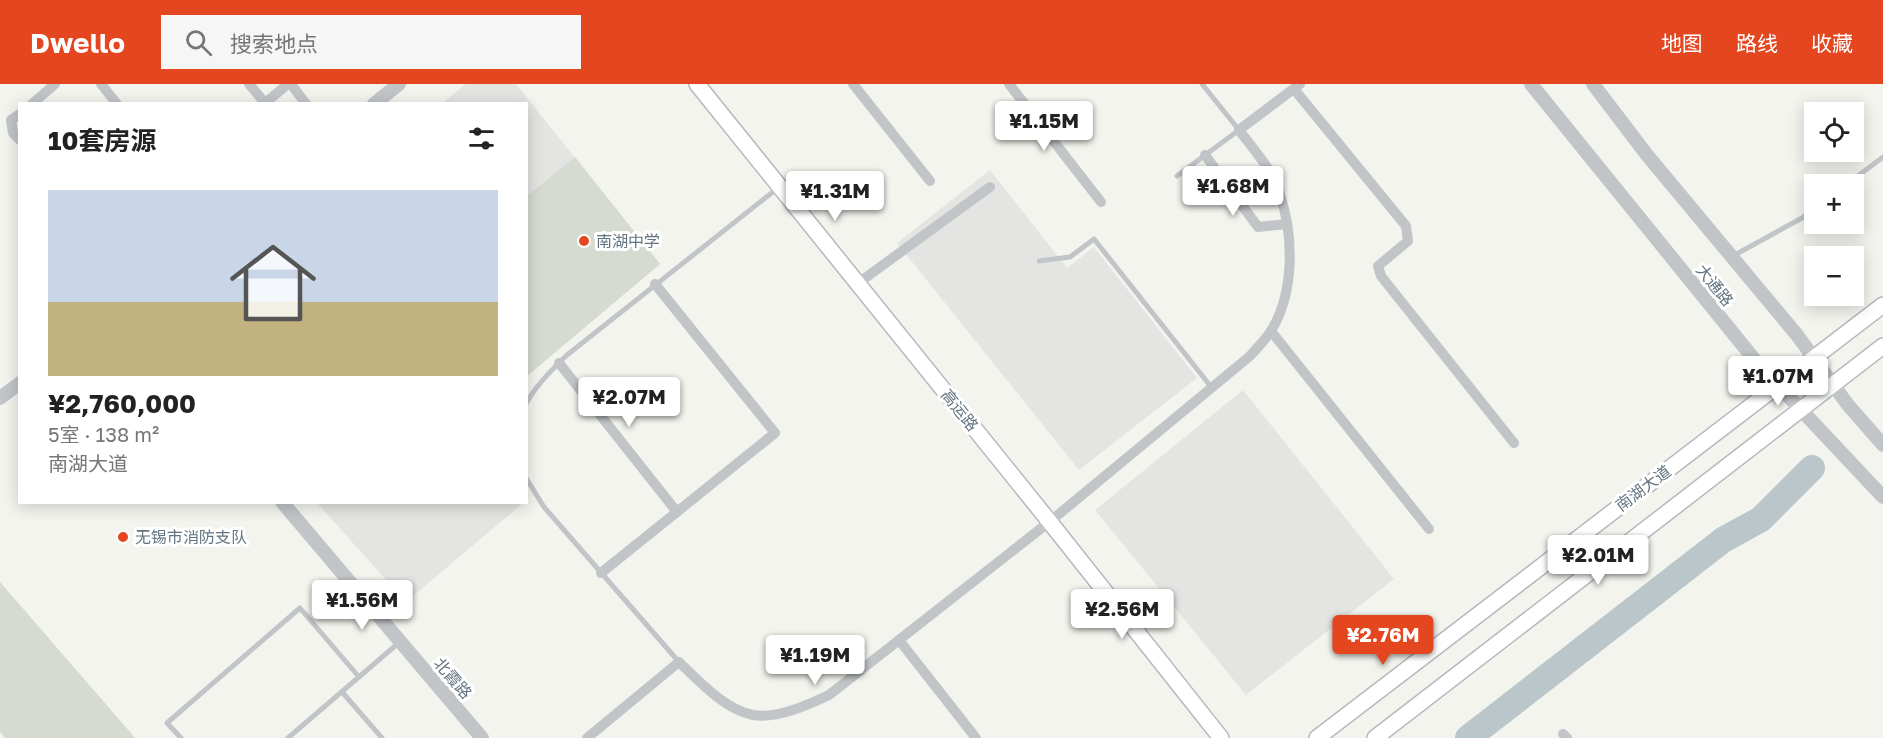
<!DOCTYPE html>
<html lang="zh">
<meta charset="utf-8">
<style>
body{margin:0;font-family:"Golos Text","Noto Sans SC",sans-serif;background:#f6f6f6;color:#222;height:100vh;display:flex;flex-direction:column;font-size:22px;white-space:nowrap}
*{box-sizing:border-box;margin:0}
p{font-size:20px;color:#767676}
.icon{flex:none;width:33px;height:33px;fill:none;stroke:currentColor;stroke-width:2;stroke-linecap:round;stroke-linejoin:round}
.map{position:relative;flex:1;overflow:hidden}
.side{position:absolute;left:18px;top:18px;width:510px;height:402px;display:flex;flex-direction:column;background:#fff;border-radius:0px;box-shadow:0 3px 15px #0003}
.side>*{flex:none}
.buttons{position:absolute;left:1804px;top:18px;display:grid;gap:12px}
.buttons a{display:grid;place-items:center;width:60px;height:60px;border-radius:0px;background:#fff;box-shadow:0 3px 15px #0003;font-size:30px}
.price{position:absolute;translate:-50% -51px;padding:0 14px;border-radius:6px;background:#fff;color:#222;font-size:20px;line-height:39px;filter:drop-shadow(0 2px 3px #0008)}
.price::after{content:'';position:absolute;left:50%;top:36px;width:18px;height:14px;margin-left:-9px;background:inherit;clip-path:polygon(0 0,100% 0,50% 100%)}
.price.selected{background:#e4461f;color:#fff}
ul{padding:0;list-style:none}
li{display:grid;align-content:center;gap:12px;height:318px;padding:0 30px}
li+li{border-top:2px solid #e0e0e0}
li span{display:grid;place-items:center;height:186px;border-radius:0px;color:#555}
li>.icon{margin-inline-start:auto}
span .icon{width:108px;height:108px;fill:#fffc;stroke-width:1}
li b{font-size:26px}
h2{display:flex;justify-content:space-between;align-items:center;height:72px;padding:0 30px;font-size:26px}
header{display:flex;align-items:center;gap:36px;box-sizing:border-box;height:84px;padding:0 30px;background:#e4461f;color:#fff}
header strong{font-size:28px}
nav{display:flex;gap:33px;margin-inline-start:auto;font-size:21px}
.search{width:420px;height:54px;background:#f6f6f6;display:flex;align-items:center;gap:15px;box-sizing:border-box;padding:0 21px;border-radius:0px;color:#767676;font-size:22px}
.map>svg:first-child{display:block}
.built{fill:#e4e5e3}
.green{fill:#d5dbd0}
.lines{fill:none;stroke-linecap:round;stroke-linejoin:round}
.river{stroke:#bac6ca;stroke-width:26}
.secondary-casing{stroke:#b3b9bc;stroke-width:18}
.service{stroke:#c1c5c8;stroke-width:5}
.minor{stroke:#c1c5c8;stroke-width:10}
.tertiary{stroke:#c1c5c8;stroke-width:14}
.secondary{stroke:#fff;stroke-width:15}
.poi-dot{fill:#e4461f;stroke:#fff;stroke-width:2}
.labels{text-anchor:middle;stroke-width:6;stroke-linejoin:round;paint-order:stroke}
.poi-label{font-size:16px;fill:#627481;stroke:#fff;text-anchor:start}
.street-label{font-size:16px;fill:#627481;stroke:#fff}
</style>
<header>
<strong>Dwello</strong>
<div class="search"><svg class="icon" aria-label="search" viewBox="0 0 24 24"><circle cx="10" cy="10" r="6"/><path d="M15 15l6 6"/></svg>搜索地点</div>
<nav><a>地图</a><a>路线</a><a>收藏</a></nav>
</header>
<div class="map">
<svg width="1883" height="654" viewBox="0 0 1883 654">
<rect width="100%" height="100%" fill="#f4f4ef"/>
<g class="built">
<polygon points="466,0 516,0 660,180 527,292 526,20 441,20"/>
<polygon points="990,86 1067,184 1094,163 1197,294 1079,386 897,159"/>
<polygon points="1243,306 1394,495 1246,611 1095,426"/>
<polygon points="317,419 523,419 406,518"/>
</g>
<g class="green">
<polygon points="575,73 660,180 527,292 527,112"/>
<polygon points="0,498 130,648 135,654 5,654 0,648"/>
</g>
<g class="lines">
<polyline class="river" points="1468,654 1723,456 1761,435 1812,384"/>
<g class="secondary-casing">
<g id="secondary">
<polyline points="697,0 1049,437 1221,654"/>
<polyline points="1317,654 1883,221"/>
<polyline points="1375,654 1883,262"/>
</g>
</g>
<g class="service">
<polyline points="1177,92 1239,46 1202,0"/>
<polyline points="1847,100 1883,73"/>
<polyline points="1733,172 1802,134 1815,124"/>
<polyline points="1039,177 1070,173 1094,155 1212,304"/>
<path d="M526,320c9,-18 26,-34 41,-49l212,-168"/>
<polyline points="526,394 544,423 679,578"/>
<polyline points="342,608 382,654"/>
<polyline points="181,654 167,639 300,524 359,593"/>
<polyline points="288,654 395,562"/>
</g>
<g class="minor">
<polyline points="101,0 117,20"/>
<polyline points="249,0 265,19"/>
<polyline points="291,0 306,20"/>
<polyline points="853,0 930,97"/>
<polyline points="1009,0 1101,118"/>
<polyline points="1294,5 1406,142 1408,157 1378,182 1381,192 1514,359"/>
<polyline points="32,20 55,0"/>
<polyline points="264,20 288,0"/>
<polyline points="20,30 11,36 13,49 20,56"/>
<polyline points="1205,71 1258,143 1287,140"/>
<polyline points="861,197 990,103"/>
<polyline points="1271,247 1429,445"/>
<polyline points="559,279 677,428"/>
<polyline points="601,489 775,349 655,200"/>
<polyline points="899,556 976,654"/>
<polyline points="1563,650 1567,654"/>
<path d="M587,654l92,-76c20,19 45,47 74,53 24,4 55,-10 76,-20l224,-176 197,-163c7,-8 15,-16 21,-25 24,-39 23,-97 8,-139 -7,-23 -26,-43 -40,-62l61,-46"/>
</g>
<g class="tertiary">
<polyline points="1531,0 1758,280 1883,413"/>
<polyline points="1593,0 1647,71 1797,251 1848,321 1883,361"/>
<polyline points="374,20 399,0"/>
<polyline points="0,314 20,299"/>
<polyline points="282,418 482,654"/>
</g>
<use href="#secondary" class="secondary"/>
</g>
<g class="poi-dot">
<circle cx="584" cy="157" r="6"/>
<circle cx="123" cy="453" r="6"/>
</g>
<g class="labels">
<g class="poi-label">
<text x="596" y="163">南湖中学</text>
<text x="135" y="459">无锡市消防支队</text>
</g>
<g class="street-label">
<text transform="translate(1715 201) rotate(51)" y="6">大通路</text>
<text transform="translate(960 326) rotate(51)" y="6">高运路</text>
<text transform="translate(1643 404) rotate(-37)" y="6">南湖大道</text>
<text transform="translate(453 594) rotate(49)" y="6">北霞路</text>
</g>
</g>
</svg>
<div class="buttons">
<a><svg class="icon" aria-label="locate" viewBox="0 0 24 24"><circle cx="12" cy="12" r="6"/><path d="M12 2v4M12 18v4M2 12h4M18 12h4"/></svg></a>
<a>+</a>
<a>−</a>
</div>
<b class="price" style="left:1044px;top:68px">¥1.15M</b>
<b class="price" style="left:1233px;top:133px">¥1.68M</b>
<b class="price" style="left:835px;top:138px">¥1.31M</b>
<b class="price" style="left:1778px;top:323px">¥1.07M</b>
<b class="price" style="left:629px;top:344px">¥2.07M</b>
<b class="price" style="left:1598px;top:502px">¥2.01M</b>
<b class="price" style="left:362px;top:547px">¥1.56M</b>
<b class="price" style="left:1122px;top:556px">¥2.56M</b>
<b class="price selected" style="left:1383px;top:582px">¥2.76M</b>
<b class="price" style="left:815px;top:602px">¥1.19M</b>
<section class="side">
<h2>10套房源<svg class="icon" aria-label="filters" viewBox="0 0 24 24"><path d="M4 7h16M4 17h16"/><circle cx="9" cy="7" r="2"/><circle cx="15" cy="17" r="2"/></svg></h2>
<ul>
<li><span style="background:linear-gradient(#c9d6e8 60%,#c2b280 0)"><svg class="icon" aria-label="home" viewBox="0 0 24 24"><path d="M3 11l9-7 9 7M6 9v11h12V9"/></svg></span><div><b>¥2,760,000</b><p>5室 · 138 m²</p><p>南湖大道</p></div></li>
</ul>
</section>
</div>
